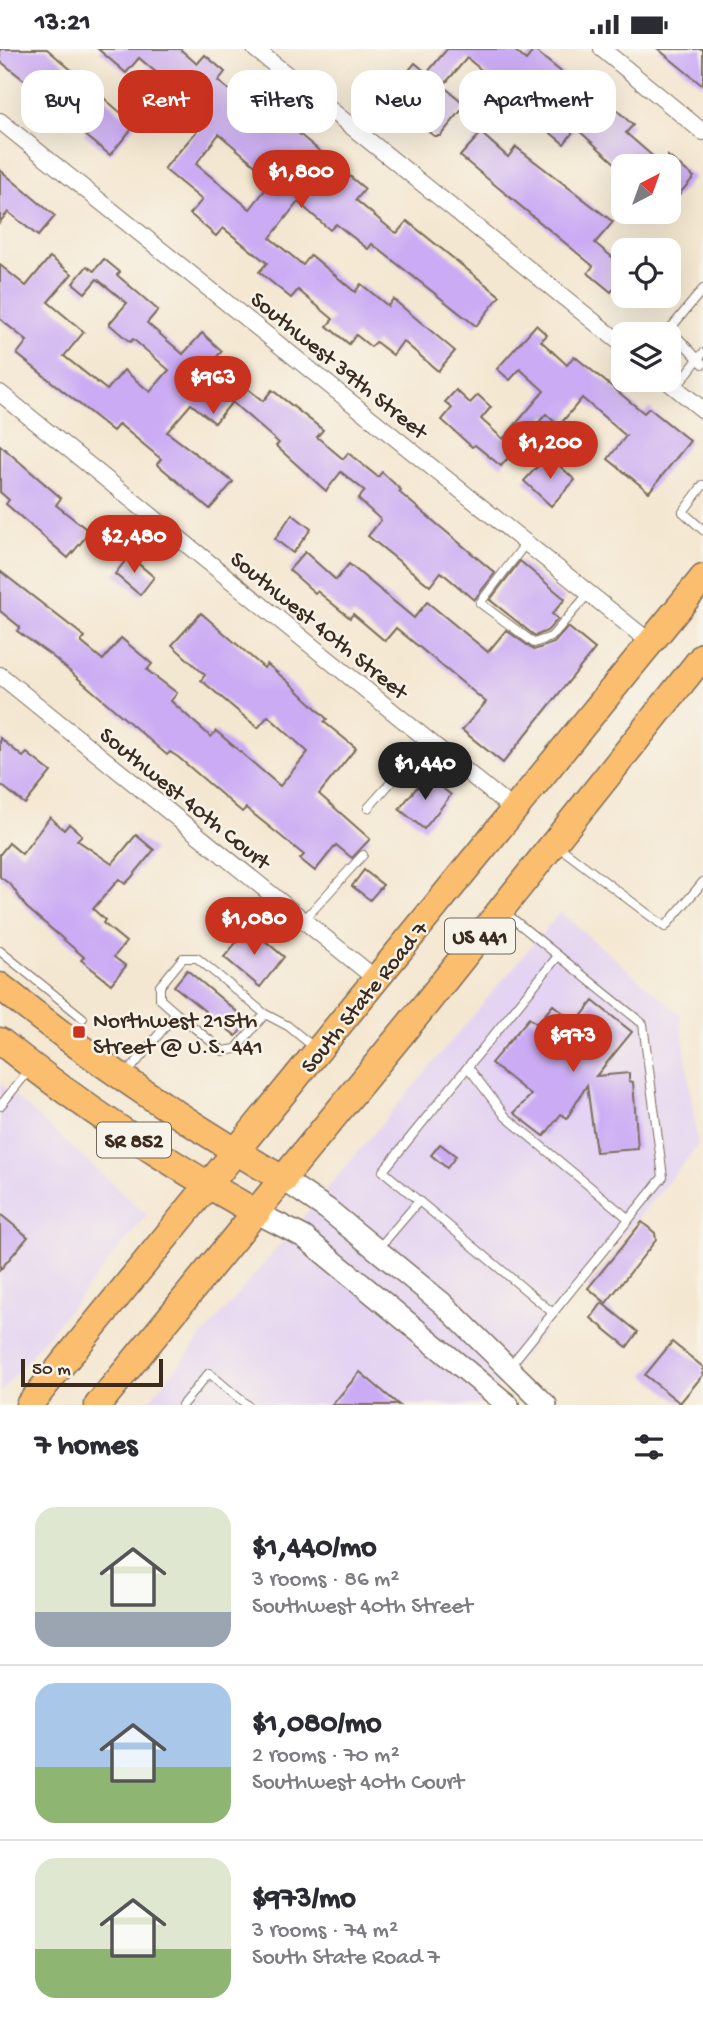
<!DOCTYPE html>
<meta charset="utf-8">
<style>
body{margin:0;font-family:"Gochi Hand",sans-serif;background:#f2f2f3;color:#2b2b33;height:100vh;display:flex;flex-direction:column;font-size:26px;white-space:nowrap}
*{box-sizing:border-box;margin:0}
p{font-size:23px;color:#7c7c81}
.icon{flex:none;width:38px;height:38px;fill:none;stroke:currentColor;stroke-width:2;stroke-linecap:round;stroke-linejoin:round}
.map{position:relative;height:1356px;overflow:hidden}
.side{display:flex;flex-direction:column;background:#fff;flex:1}
.side>*{flex:none}
.banner{position:absolute;left:21px;top:21px;width:662px;height:63px;display:flex;gap:14px}
.needle{width:46px;rotate:41deg}
.tools{position:absolute;left:611px;top:105px;display:grid;gap:14px}
.tools a{display:grid;place-items:center;width:70px;height:70px;border-radius:14px;background:#fff;box-shadow:0 7px 28px #0002;font-size:35px}
.scale{position:absolute;left:21px;bottom:18px;width:142px;box-sizing:border-box;padding-left:7px;border:4px solid #3b2a1e;border-top:0;font-size:19px;line-height:24px;white-space:nowrap;color:#3b2a1e;-webkit-text-stroke:5px #f7f3e8;paint-order:stroke}
.price{position:absolute;translate:-50% -60px;padding:0 16px;border-radius:24px;background:#c8321e;color:#fff;font-size:23px;line-height:46px;filter:drop-shadow(0 2px 4px #0008)}
.price::after{content:'';position:absolute;left:50%;top:42px;width:21px;height:16px;margin-left:-10px;background:inherit;clip-path:polygon(0 0,100% 0,50% 100%)}
.price.selected{background:#222;color:#fff}
ul{padding:0;list-style:none}
li{display:flex;align-items:center;gap:21px;height:175px;padding:0 35px}
li+li{border-top:2px solid #e1e1e2}
li span{display:grid;place-items:center;flex:none;width:196px;height:140px;border-radius:21px;color:#555}
li>.icon{margin-inline-start:auto}
span .icon{width:84px;height:84px;fill:#fffc;stroke-width:1}
li b{font-size:30px}
h2{display:flex;justify-content:space-between;align-items:center;height:84px;padding:0 35px;font-size:30px}
.tag{padding:0 24px;border-radius:21px;background:#fff;box-shadow:0 7px 28px #0002;font-size:24px;line-height:63px}
.tag.selected{background:#c8321e;color:#fff}
.status{display:flex;justify-content:space-between;align-items:center;height:49px;padding:0 35px;background:#fff;direction:ltr}
.status svg{height:19px;fill:currentColor}
.map>svg:first-child{display:block}
.built{fill:#e4d3f2}
.building{fill:#cbabf4;fill-rule:evenodd}
.lines{fill:none;stroke-linecap:round;stroke-linejoin:round}
.service-casing{stroke:#7c6c5d;stroke-width:10}
.minor-casing{stroke:#7c6c5d;stroke-width:18}
.tertiary-casing{stroke:#7c6c5d;stroke-width:24}
.primary-casing{stroke:#7c6c5d;stroke-width:29}
.service{stroke:#fff;stroke-width:8}
.minor{stroke:#fff;stroke-width:16}
.tertiary{stroke:#fff;stroke-width:21}
.primary{stroke:#fbbe6e;stroke-width:26}
.poi-dot{fill:#c8321e;stroke:#f7f3e8;stroke-width:2.5}
.labels{text-anchor:middle;stroke-width:5;stroke-linejoin:round;paint-order:stroke}
.shield{fill:#f7f3e8;stroke:#73665b;stroke-width:2}
.shield-label{font-size:21px;font-weight:bold;fill:#3b2a1e}
.street-label{font-size:23px;fill:#3b2a1e;stroke:#f7f3e8}
.poi-label{font-size:23px;fill:#3b2a1e;stroke:#f7f3e8;text-anchor:start}
</style>
<div class="status"><b>13:21</b><svg viewBox="0 0 49 12"><path d="M0 12V9h3v3zM5 12V6h3v6zM10 12V3h3v9zM15 12V0h3v12zM26 1h20v11H26zM47 4h2v5h-2z"/></svg></div>
<div class="map">
<svg width="703" height="1356" viewBox="0 0 703 1356">
<rect width="100%" height="100%" fill="#f7f3e8"/>
<filter id="ink" filterUnits="userSpaceOnUse"><feTurbulence type="fractalNoise" baseFrequency=".0143" numOctaves="2"/><feDisplacementMap in="SourceGraphic" scale="14" xChannelSelector="R" yChannelSelector="G"/><feConvolveMatrix kernelMatrix="1 2 1 2 8 2 1 2 1" color-interpolation-filters="sRGB"/></filter>
<filter id="wash" filterUnits="userSpaceOnUse"><feTurbulence type="fractalNoise" baseFrequency=".00686" numOctaves="4" result="noise"/><feDisplacementMap in="SourceGraphic" scale="28" xChannelSelector="R" yChannelSelector="G"/><feGaussianBlur stdDeviation="1.57" result="paint"/><feColorMatrix in="noise" values="0 0 0 0 0 0 0 0 0 0 0 0 0 0 0 0 0 1.4 0 .05"/><feComposite in="paint" operator="in"/></filter>
<g filter="url(#wash)">
<rect width="100%" height="100%" fill="#f4e7d1"/>
<g class="built">
<polygon points="560,863 680,965 698,1097 482,1356 145,1356"/>
<polygon points="0,1034 147,1166 0,1344"/>
</g>
<g id="blocks">
<g class="building">
<polygon points="0,0 47,0 135,76 110,106 84,85 87,81 0,12"/>
<path d="M98,0h82l17,15 8,-9 20,17 -7,9 47,38 9,-11 27,22 -3,3 67,56 -9,11 37,31 4,2 10,-12 93,75 -24,30 -104,-82 -4,5 -32,-25 -6,6 -32,-28 -28,36 33,27 8,-10 44,37 6,-8 27,22 5,-7 62,52 -17,20 -35,-30 -10,14 -17,-13 -5,5 -15,-12 -7,9 -22,-18 6,-7 -35,-29 -7,8 -32,-26 8,-9 -44,-35 -7,8 -26,-22 12,-14 -38,-31 45,-52 -70,-59 -13,15zM219,85l54,46 -23,29 -54,-45z"/>
<polygon points="447,0 513,0 526,11 534,1 606,59 610,55 633,76 626,84 664,117 618,117 576,79 564,95 500,42 503,39 467,9 443,37 466,56 440,87 434,87 386,49 415,14 427,24"/>
<polygon points="658,0 703,0 703,37"/>
<polygon points="481,84 508,108 516,98 613,173 595,194 623,217 623,228 611,243 588,224 593,217 460,107"/>
<polygon points="668,107 694,128 668,158"/>
<polygon points="0,121 55,167 38,187 8,163 0,173"/>
<polygon points="50,208 72,225 48,253 84,283 64,307 107,341 124,321 150,343 169,321 133,290 130,293 109,275 127,254 97,230 85,244 73,234 87,217 94,222 104,210 120,223 117,226 158,261 147,274 183,305 202,284 222,302 213,312 263,352 272,341 323,381 317,388 343,410 348,404 378,428 382,423 401,441 399,443 495,524 474,551 441,523 430,537 368,487 381,471 358,450 365,442 341,423 326,442 276,397 279,394 232,353 215,374 191,355 167,383 233,433 210,460 157,415 161,410 119,375 113,382 17,305 27,292 0,270 0,216 26,237"/>
<polygon points="536,276 547,286 541,292 567,316 574,307 644,364 649,359 690,392 649,443 608,410 626,387 582,349 559,377 546,365 501,417 475,396 472,398 442,371 452,359 445,353 456,341 470,354 478,346 491,358 481,370 503,390 544,342 520,320 510,331 497,320"/>
<polygon points="0,396 61,449 56,456 90,483 68,509 6,455 9,451 0,443"/>
<polygon points="548,406 575,431 551,457 524,432"/>
<polygon points="292,465 311,480 293,504 275,490"/>
<polygon points="305,503 336,531 349,515 414,569 427,553 488,603 506,581 534,601 554,594 568,578 595,600 503,714 462,681 486,653 396,579 385,592 353,565 350,569 317,542 315,544 289,521"/>
<polygon points="129,507 154,528 140,546 115,525"/>
<polygon points="520,512 565,550 552,565 558,570 547,582 535,587 490,551"/>
<polygon points="0,522 85,588 81,593 103,611 121,589 152,615 147,621 177,644 171,652 211,688 216,682 280,737 308,703 268,667 258,679 201,631 205,626 172,596 201,564 264,619 267,615 293,637 327,670 324,673 356,699 319,745 370,790 352,809 336,796 315,822 300,810 304,806 277,784 246,759 242,763 178,708 170,703 167,706 52,607 17,582 20,578 0,562"/>
<polygon points="0,689 23,708 27,704 51,723 25,755 0,735"/>
<polygon points="427,726 451,746 424,780 399,760"/>
<polygon points="50,768 64,781 69,775 82,786 77,791 112,815 136,786 154,801 131,829 125,835 119,830 93,860 105,871 103,874 126,893 114,908 126,917 111,935 81,911 84,908 26,858 11,836 0,828 0,805 9,794 22,805"/>
<polygon points="364,821 383,836 370,851 352,837"/>
<polygon points="249,878 284,908 260,938 224,908"/>
<polygon points="187,921 248,972 236,987 174,937"/>
<polygon points="593,952 632,983 596,1027 629,1024 629,1032 633,1033 638,1100 596,1103 587,1036 567,1069 561,1065 544,1087 514,1064 531,1046 491,1014 529,969 537,975 553,956 576,974"/>
<polygon points="440,1095 456,1107 447,1119 431,1106"/>
<polygon points="0,1165 28,1188 0,1221"/>
<polygon points="642,1173 655,1184 656,1191 606,1254 588,1239"/>
<polygon points="602,1254 638,1283 627,1298 591,1269"/>
<polygon points="672,1293 703,1318 703,1326 680,1354 645,1326"/>
<polygon points="360,1323 399,1356 332,1356"/>
</g>
</g>
</g>
<g filter="url(#ink)">
<use href="#blocks" fill-opacity="0" stroke="#7c6c5d" stroke-width="2"/>
<g class="lines">
<g class="service-casing">
<g id="service">
<polyline points="703,304 698,310 703,315"/>
<polyline points="676,339 698,310 670,280 703,240"/>
<polyline points="703,436 683,463 703,481"/>
<polyline points="526,494 480,554 534,594 551,588 589,544"/>
<polyline points="368,759 428,692"/>
<polyline points="558,797 665,878 703,833"/>
<polyline points="503,862 643,975 663,1128 509,1318"/>
<polyline points="303,872 363,806"/>
<polyline points="0,902 83,969"/>
<polyline points="265,965 288,977 316,1000"/>
<polyline points="468,1018 506,1068 629,1170"/>
<polyline points="126,1026 176,964 223,1002 236,1000 265,965 197,909 183,909 160,937 160,950 176,964"/>
<polyline points="0,1057 30,1020"/>
<polyline points="378,1200 419,1152"/>
<polyline points="553,1264 383,1122 558,907"/>
<polyline points="182,1356 209,1324 247,1356"/>
</g>
</g>
<g class="minor-casing">
<g id="minor">
<polyline points="255,0 623,296"/>
<polyline points="602,0 703,83"/>
<polyline points="0,72 651,594"/>
<polyline points="666,331 703,361"/>
<polyline points="0,344 514,761"/>
<polyline points="0,626 376,930"/>
</g>
</g>
<g class="tertiary-casing">
<g id="tertiary">
<polyline points="284,1131 327,1160 442,1254 546,1356"/>
<polyline points="257,1164 304,1188 508,1356"/>
</g>
</g>
<g class="primary-casing">
<g id="primary">
<path d="M0,937c89,72 185,136 284,194"/>
<path d="M0,992c81,65 166,121 257,172"/>
<polyline points="29,1356 703,529"/>
<polyline points="98,1356 425,956 703,607"/>
</g>
</g>
<use href="#service" class="service"/>
<use href="#minor" class="minor"/>
<use href="#tertiary" class="tertiary"/>
<use href="#primary" class="primary"/>
</g>
</g>
<rect class="poi-dot" x="72" y="976" width="14" height="14" rx="3.5"/>
<g class="labels">
<g class="shield">
<rect x="445" y="869.5" width="70" height="35" rx="5"/>
<rect x="97" y="1073.5" width="74" height="35" rx="5"/>
</g>
<g class="shield-label">
<text x="480" y="894">US 441</text>
<text x="134" y="1098">SR 852</text>
</g>
<g class="street-label">
<text transform="translate(340 315) rotate(39)" y="8">Southwest 39th Street</text>
<text transform="translate(320 575) rotate(39)" y="8">Southwest 40th Street</text>
<text transform="translate(186 748) rotate(39)" y="8">Southwest 40th Court</text>
<text transform="translate(363 947) rotate(-51)" y="8">South State Road 7</text>
</g>
<g class="poi-label">
<text x="93" y="978">Northwest 215th<tspan x="93" dy="26">Street @ U.S. 441</tspan></text>
</g>
</g>
</svg>
<div class="tools">
<a><svg class="needle" viewBox="-14 -14 28 28"><path d="M0-13l5 13h-10z" fill="#e53935"/><path d="M0 13l5-13h-10z" fill="#7c7c81"/></svg></a>
<a><svg class="icon" aria-label="locate" viewBox="0 0 24 24"><circle cx="12" cy="12" r="6"/><path d="M12 2v4M12 18v4M2 12h4M18 12h4"/></svg></a>
<a><svg class="icon" aria-label="layers" viewBox="0 0 24 24"><path d="M12 4l9 5-9 5-9-5zM3 14l9 5 9-5"/></svg></a>
</div>
<div class="scale">50 m</div>
<b class="price" style="left:301px;top:161px">$1,800</b>
<b class="price" style="left:213px;top:367px">$963</b>
<b class="price" style="left:550px;top:432px">$1,200</b>
<b class="price" style="left:134px;top:526px">$2,480</b>
<b class="price selected" style="left:425px;top:753px">$1,440</b>
<b class="price" style="left:254px;top:908px">$1,080</b>
<b class="price" style="left:573px;top:1025px">$973</b>
<div class="banner">
<a class="tag">Buy</a>
<a class="tag selected">Rent</a>
<a class="tag">Filters</a>
<a class="tag">New</a>
<a class="tag">Apartment</a>
</div>
</div>
<section class="side">
<h2>7 homes<svg class="icon" aria-label="filters" viewBox="0 0 24 24"><path d="M4 7h16M4 17h16"/><circle cx="9" cy="7" r="2"/><circle cx="15" cy="17" r="2"/></svg></h2>
<ul>
<li><span style="background:linear-gradient(#dfe7d0 75%,#9aa5b1 0)"><svg class="icon" aria-label="home" viewBox="0 0 24 24"><path d="M3 11l9-7 9 7M6 9v11h12V9"/></svg></span><div><b>$1,440/mo</b><p>3 rooms · 86 m²</p><p>Southwest 40th Street</p></div></li>
<li><span style="background:linear-gradient(#a9c7e8 60%,#8fb573 0)"><svg class="icon" aria-label="home" viewBox="0 0 24 24"><path d="M3 11l9-7 9 7M6 9v11h12V9"/></svg></span><div><b>$1,080/mo</b><p>2 rooms · 70 m²</p><p>Southwest 40th Court</p></div></li>
<li><span style="background:linear-gradient(#dfe7d0 65%,#8fb573 0)"><svg class="icon" aria-label="home" viewBox="0 0 24 24"><path d="M3 11l9-7 9 7M6 9v11h12V9"/></svg></span><div><b>$973/mo</b><p>3 rooms · 74 m²</p><p>South State Road 7</p></div></li>
</ul>
</section>
